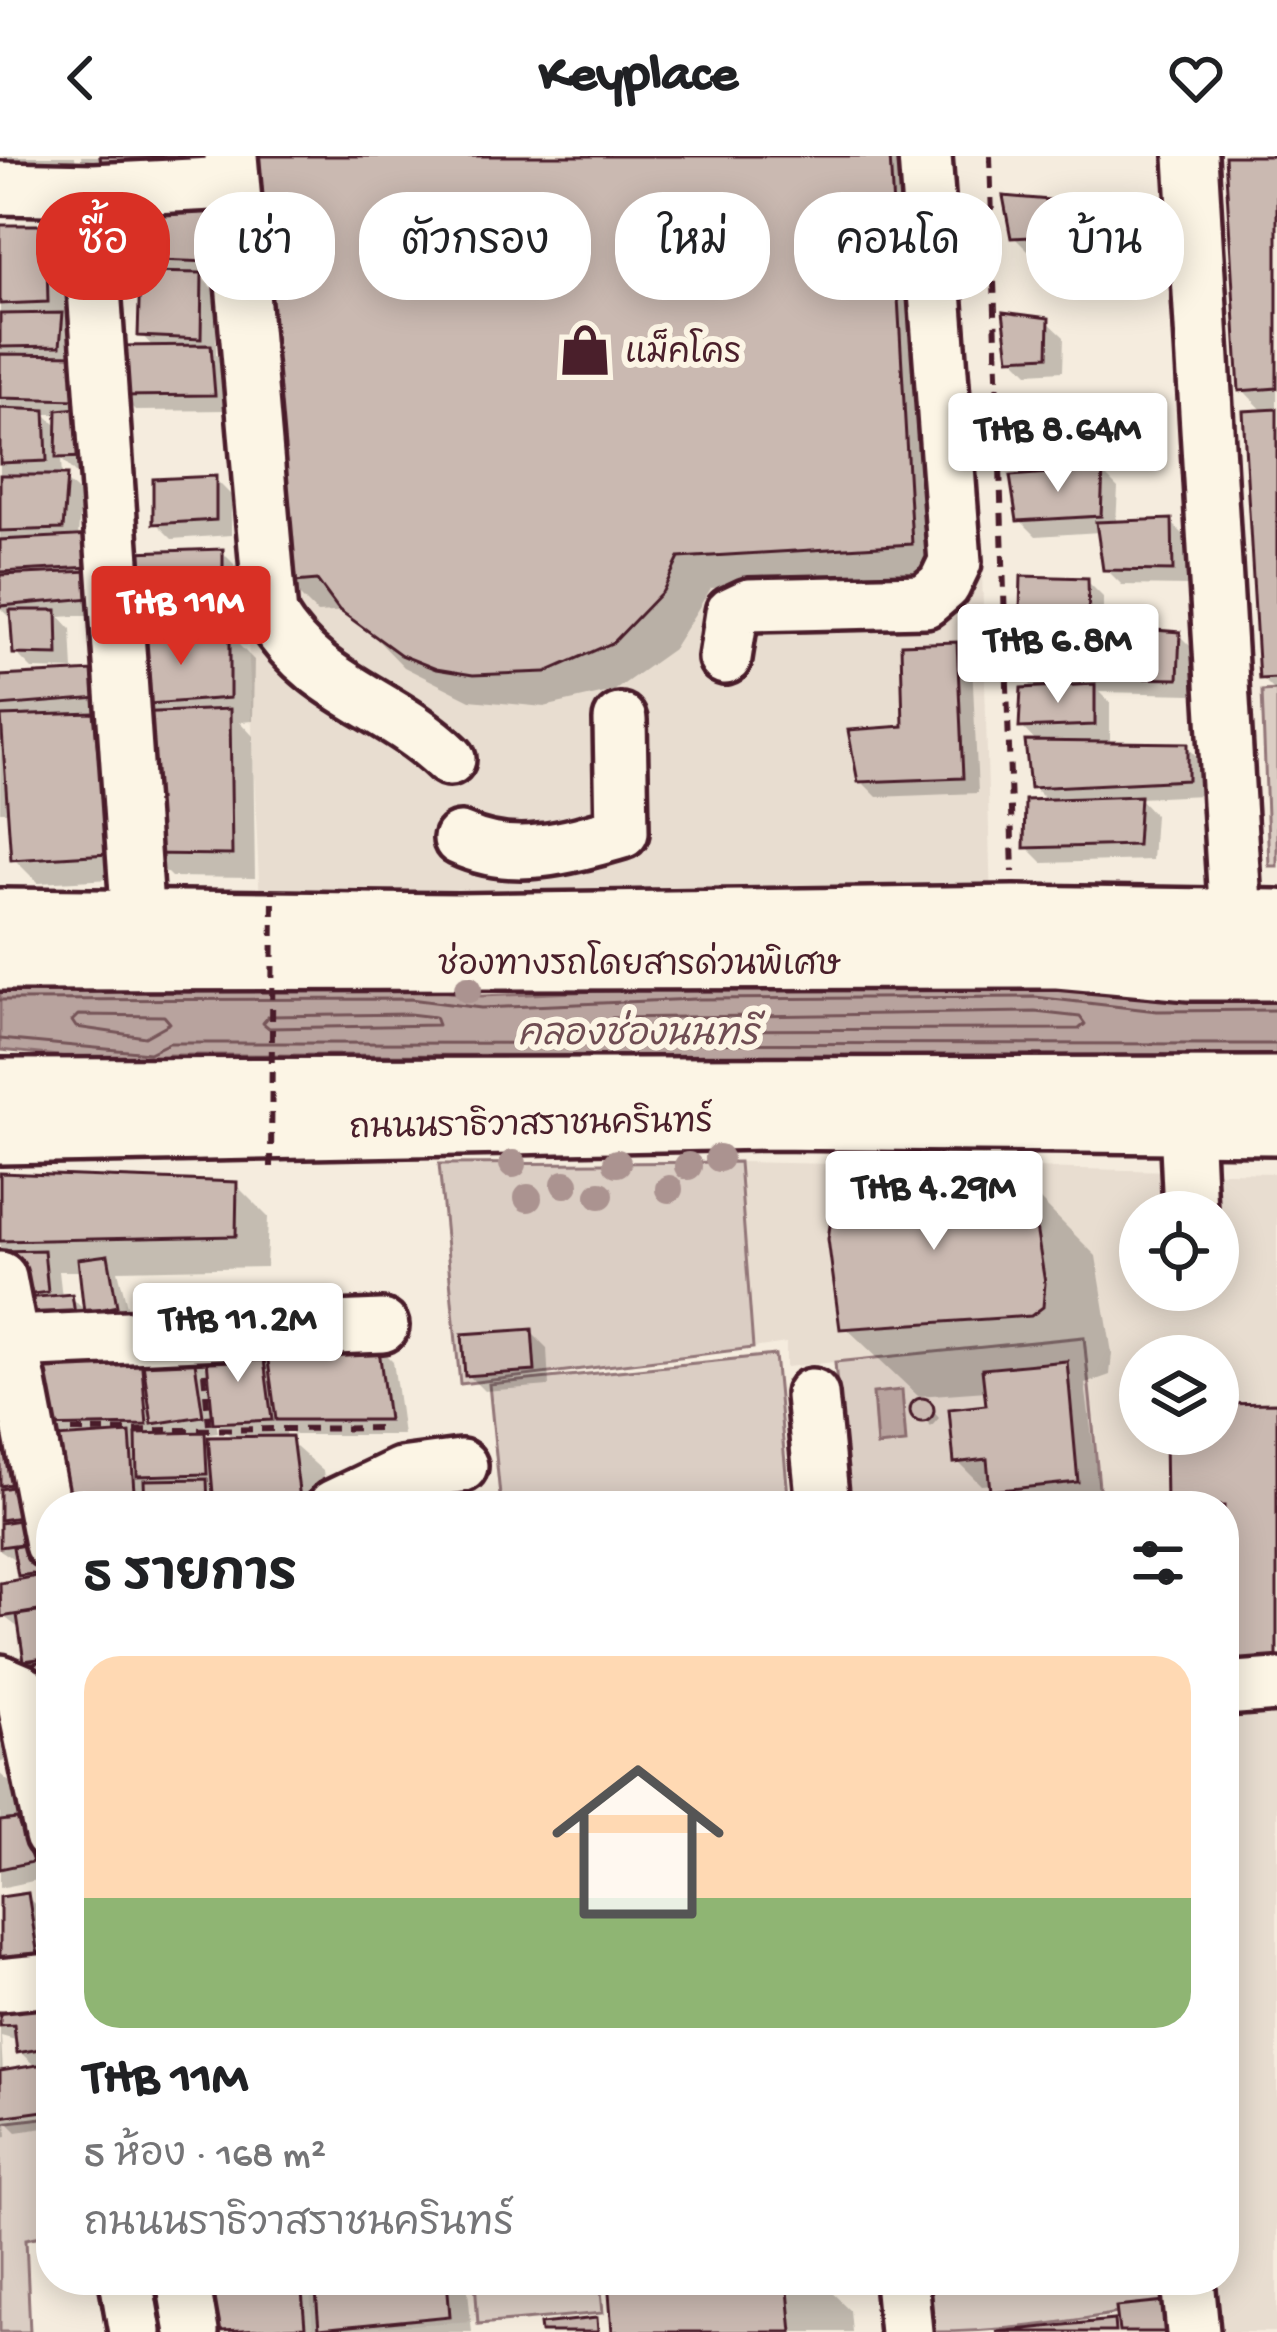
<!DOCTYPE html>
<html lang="th">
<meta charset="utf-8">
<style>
body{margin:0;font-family:"Gochi Hand","Playpen Sans Thai",sans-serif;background:#f6f6f6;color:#202124;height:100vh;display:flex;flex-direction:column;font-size:45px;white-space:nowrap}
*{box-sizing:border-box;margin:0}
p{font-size:39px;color:#757577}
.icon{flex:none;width:66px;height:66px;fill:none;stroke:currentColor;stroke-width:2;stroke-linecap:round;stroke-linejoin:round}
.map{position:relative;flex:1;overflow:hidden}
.sheet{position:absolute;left:36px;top:1335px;width:1203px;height:804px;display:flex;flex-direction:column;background:#fff;border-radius:48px;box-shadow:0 6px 30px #0003}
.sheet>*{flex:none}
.guide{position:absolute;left:36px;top:36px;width:1206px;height:108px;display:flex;gap:24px}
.tools{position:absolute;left:1119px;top:1035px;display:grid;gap:24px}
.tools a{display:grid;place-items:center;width:120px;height:120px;border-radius:50%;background:#fff;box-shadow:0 6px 30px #0003;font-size:60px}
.price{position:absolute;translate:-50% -102px;padding:0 27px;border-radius:12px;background:#fff;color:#222;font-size:39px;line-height:78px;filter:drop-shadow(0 3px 6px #0008)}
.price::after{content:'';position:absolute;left:50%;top:72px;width:36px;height:27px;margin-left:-18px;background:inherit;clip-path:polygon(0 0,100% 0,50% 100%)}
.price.current{background:#d93025;color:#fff}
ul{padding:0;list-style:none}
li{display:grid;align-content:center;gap:24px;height:636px;padding:0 48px}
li+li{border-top:3px solid #e0e0e0}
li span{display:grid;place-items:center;height:372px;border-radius:36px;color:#555}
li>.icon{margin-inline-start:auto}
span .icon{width:216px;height:216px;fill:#fffc;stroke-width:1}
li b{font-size:51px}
h2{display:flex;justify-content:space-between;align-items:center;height:144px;padding:0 48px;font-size:51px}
.pill{padding:0 42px;border-radius:48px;background:#fff;box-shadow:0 6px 30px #0003;font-size:42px;line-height:108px}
.pill.current{background:#d93025;color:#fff}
header{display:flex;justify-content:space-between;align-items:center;height:156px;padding:0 48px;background:#fff;font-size:54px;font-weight:700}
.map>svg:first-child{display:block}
.built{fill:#e8ddd0;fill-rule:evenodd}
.green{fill:#dbcec4;stroke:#927678;stroke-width:3}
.water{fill:#b8a39e;stroke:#8c6e70;stroke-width:3}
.shadow{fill:#0003;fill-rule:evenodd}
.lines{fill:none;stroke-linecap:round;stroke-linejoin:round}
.shore{stroke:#765459;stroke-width:3}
.building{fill:#cab9b1;stroke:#4a1f2b;stroke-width:3}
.minor-casing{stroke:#4a1f2b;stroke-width:60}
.major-casing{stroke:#4a1f2b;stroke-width:72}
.path{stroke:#4a1f2b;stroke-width:6;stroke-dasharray:12 9;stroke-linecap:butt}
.minor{stroke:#fcf5e5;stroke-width:51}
.major{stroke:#fcf5e5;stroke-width:63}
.path-bridge{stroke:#4a1f2b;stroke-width:6;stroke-dasharray:12 9;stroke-linecap:butt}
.tree{fill:#ab9390}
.labels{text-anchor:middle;stroke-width:12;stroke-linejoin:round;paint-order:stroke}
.poi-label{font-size:33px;fill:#4a1f2b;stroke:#fcf5e5;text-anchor:start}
.street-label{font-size:33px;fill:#4a1f2b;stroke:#fcf5e5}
.water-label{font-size:36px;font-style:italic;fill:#704d53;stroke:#fcf5e5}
</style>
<header><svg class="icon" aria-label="back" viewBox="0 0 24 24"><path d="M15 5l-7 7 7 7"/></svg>Keyplace<svg class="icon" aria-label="heart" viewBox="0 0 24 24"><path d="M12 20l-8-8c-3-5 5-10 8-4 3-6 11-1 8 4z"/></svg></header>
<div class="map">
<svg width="1277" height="2176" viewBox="0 0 1277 2176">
<rect width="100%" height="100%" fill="#f5ecde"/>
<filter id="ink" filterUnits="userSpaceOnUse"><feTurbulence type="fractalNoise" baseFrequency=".00833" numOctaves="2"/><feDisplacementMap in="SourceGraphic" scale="24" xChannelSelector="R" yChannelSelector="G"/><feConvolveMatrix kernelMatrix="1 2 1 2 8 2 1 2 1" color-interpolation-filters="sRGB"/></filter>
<g filter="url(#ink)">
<g class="built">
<polygon points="226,0 945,0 982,414 991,748 260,748"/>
<path d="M739,1006l538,11v1159h-94l-5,-52h46v-774h-123l-17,-169 -298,30v-24l-33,5zM1140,1056h78v78h-78zM1140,1200h78v78h-78z"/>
<polygon points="309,2124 600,2124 603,2157 313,2175"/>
</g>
<g class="green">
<polygon points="1277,534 1277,710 1269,710 1262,535"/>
<polygon points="739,1006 753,1192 460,1228 439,1008"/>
<polygon points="1084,1181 1101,1350 847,1350 835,1206"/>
<polygon points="775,1199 789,1350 501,1350 489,1228"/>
<polygon points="51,1961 51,2078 26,2083 30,2176 0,2176 0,1967"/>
<polygon points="475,2124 600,2124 603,2157 478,2168"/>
<path d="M927,2124h251l2,20c-83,19 -167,32 -250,32z"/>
</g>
<g class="water">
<polygon points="1036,829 1158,843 1277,842 1277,900 168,899 155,910 0,894 0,832 411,831 481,840 695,831"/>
<polygon points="902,1234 906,1287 877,1290 873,1237"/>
</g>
<g class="shadow">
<polygon points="3,0 75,0 76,10 82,10 81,0 204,0 207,26 28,27"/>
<polygon points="261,0 919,0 942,418 711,432 673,493 614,535 544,551 470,544 404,511 349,455 317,457 285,425"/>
<polygon points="1228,0 1277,0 1277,537 1262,522 1265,257 1242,233"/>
<polygon points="1070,49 1087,65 1090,94 1030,97 1014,81"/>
<polygon points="969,50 985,66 988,99 975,101 959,85"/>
<polygon points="214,53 225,121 200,120 216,136 216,198 226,209 230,254 136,255 120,239 155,193 141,178 152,120 134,102"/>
<path d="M0,72h45l24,25 2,72 6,7 27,140 -29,1 -14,-14 1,19 19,16 -3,44 29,76 -47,3 11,12 2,41 -41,-1 -16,-16 -2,-31 -14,-14zM45,258h15l-1,14z"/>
<polygon points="1047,165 1064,181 1063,215 1028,217 1012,201"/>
<polygon points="1102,316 1118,332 1116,368 1171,366 1187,382 1188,430 1122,429 1106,413 1100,376 1036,380 1020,364"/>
<polygon points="215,323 231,339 231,379 172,383 156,367"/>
<polygon points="222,396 246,420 246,489 239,489 254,504 253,565 240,566 253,580 255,722 171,721 146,696 137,548 153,483 140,470"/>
<polygon points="1087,425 1103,441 1103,473 1179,479 1195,495 1193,538 1099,536 1110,547 1110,589 1186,590 1203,606 1203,639 1139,642 1155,659 1152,704 1043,707 1027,691 1048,646 1033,631 1039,589 1022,571 1036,534 1021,519"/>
<polygon points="956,489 972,506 978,637 877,641 861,625 906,573"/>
<polygon points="93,519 109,535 114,557 92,559 117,584 131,722 38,727 14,703 11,656 0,656 0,523"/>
<path d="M0,1020l236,9 32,32 -2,50 -148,3 13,52 -28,6 -16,-16 -5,-41h-23l3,27 9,-1 16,16 5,35 100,4 19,19 -2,-19 168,-7 16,16 10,74h-108l-10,-10 2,14 36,32 4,35h-108l-5,-5v5h-147l-16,27v236l-28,-138 -20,-15 -3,-20v-10l27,-5 -8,-19 -19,-12zM216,1266l18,17 -25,1 -6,-6 15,-2z"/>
<polygon points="1027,1031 1096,1100 1112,1197 1110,1219 1085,1228 1101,1350 1010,1350 993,1328 981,1329 957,1305 989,1252 987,1235 918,1240 840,1166"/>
<polygon points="531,1176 547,1192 549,1230 484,1235 468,1219"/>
<polygon points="924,1245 939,1262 931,1271 914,1253"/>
<polygon points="0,1568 14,1604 0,1606"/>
<polygon points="0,1618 19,1634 22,1664 14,1665 32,1683 47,1722 0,1732"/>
<path d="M26,1740l17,16 8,50v165l-34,5 -11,-11 1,15 -7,1v-237zM1,1880l18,5 1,11 17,16 -34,5z"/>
<polygon points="139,2124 312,2124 318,2130 318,2124 467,2124 472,2176 147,2176"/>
<polygon points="611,2124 819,2124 850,2154 852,2176 615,2176"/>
<polygon points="1138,2124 1195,2124 1196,2138 1156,2142"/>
</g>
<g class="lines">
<g class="shore">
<polyline points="0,844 410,843 481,852 695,843 1035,841 1157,855 1277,854"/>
<polygon points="1035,856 1080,861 1085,868 1079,873 612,874 606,868 612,862"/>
<polygon points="409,858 435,861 438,869 269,872 263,867 269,860"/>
<polygon points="78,859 164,860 170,867 145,881 76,871 72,865"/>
<polyline points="0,883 149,897 169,887 1277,888"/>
</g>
</g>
<g class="building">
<polygon points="100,0 183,0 184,2 102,15"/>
<polygon points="258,0 890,0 912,388 679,402 663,435 614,486 546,516 473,519 436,513 401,499 339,454 317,424 282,427"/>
<polygon points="1225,0 1277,0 1277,232 1239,235"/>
<polygon points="1003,40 1072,46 1076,79 1011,82"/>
<polygon points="970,46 974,84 956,86 954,51"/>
<polygon points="130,50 215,50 210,106 131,103"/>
<polygon points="0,69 46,69 48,146 0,148"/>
<polygon points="140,116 202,117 201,183 138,180"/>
<polygon points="1003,156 1049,162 1048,200 1009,202"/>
<polygon points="63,157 60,190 0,191 0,158"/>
<polygon points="211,189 215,239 117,240 117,190"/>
<polygon points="0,198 80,199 79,244 0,242"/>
<polygon points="87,251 89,301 56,302 57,254"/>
<polygon points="0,252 45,254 47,305 0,307"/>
<polygon points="1277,253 1277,522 1259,523 1243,255"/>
<polygon points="1103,313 1101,360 1017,365 1010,320"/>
<polygon points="0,319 67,319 63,373 0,375"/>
<polygon points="216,320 216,364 153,368 153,323"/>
<polygon points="1172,363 1173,415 1103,414 1096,366"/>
<polygon points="93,379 91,411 0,416 0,384"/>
<polygon points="223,393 223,465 137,471 132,396"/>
<polygon points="91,415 92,442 0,450 0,419"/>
<polygon points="1021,420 1088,422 1089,469 1180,476 1178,523 1018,520"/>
<polygon points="10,454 57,454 58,499 13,498"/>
<polygon points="230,477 230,542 134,549 132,481"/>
<polygon points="957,486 963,622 858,626 848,574 903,570 901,488"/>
<polygon points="94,515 100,542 0,550 0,520"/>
<polygon points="1095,528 1095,569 1019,572 1021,532"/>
<polygon points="230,553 232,699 144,698 133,557"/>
<polygon points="94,557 108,698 11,704 1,560"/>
<polygon points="1025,585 1188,587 1188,624 1030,632"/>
<polygon points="1140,640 1137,689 1024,692 1025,644"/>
<polygon points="0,1017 237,1026 236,1080 0,1085"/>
<polygon points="863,1022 1029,1028 1045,1127 1043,1151 1031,1160 840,1173 828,1083 833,1049 842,1032"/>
<polygon points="44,1094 48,1136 4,1142 0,1095"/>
<polygon points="108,1099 117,1150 84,1157 78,1103"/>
<polygon points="72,1138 77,1172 15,1177 13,1143"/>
<polygon points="532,1173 535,1215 465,1220 462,1178"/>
<polygon points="378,1185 388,1264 276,1264 266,1190"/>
<polygon points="140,1188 147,1269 34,1271 22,1191"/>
<polygon points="262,1189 272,1264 213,1267 206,1193"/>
<polygon points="193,1193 203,1260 152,1268 142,1200"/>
<polygon points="1067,1205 1078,1326 990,1335 987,1303 954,1307 949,1253 986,1249 982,1213"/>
<circle cx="922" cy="1254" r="12"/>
<polygon points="1277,1247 1277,1512 1224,1512 1224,1350 1166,1350 1165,1278 1218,1278 1218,1248"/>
<polygon points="205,1276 207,1318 137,1320 136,1278"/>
<polygon points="130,1277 135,1350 64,1350 40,1283"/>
<polygon points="292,1280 300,1343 214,1349 208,1281"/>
<polygon points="23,1294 28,1325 0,1330 0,1297"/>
<polygon points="207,1323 208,1350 145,1350 144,1324"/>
<polygon points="29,1328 34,1359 0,1364 0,1333"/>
<polygon points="39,1361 42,1385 0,1391 0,1367"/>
<polygon points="43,1386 47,1416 18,1420 13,1391"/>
<polygon points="48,1418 51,1453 1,1461 0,1427"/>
<polygon points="51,1454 51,1501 24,1505 17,1459"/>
<polygon points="51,1504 51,1535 31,1538 27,1508"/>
<polygon points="17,1663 33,1706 0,1713 0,1665"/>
<polygon points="28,1737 40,1813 0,1817 0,1741"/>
<polygon points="51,1831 51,1891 17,1897 14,1869 0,1870 0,1838"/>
<polygon points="50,1907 51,1954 0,1961 0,1915"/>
<polygon points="194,2124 301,2124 305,2171 199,2176"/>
<polygon points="315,2124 447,2124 450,2160 319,2173"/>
<polygon points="608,2124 787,2124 792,2176 612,2176"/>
<polygon points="1175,2145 1178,2176 1119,2176 1116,2151"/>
<polygon points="597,2162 598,2176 541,2176 540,2168"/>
<polygon points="1114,2164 1115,2176 996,2176"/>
</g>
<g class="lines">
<g class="minor-casing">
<g id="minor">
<path d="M231,0l40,460c46,76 117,84 178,143"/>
<polyline points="1191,0 1236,765"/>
<polyline points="0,32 94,34 232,27"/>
<polyline points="94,132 138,766"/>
<polyline points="725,502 732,457 749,449 925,445 944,429 955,406 925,0"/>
<path d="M460,683c53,25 107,9 162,-7l-2,-112"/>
<polyline points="0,808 1058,806 1189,818 1277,818"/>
<polyline points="0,929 1277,927"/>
<polyline points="1186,967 1190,1056"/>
<polyline points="0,1122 51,1388"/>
<polyline points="12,1186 382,1170"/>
<polyline points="812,1239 823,1350"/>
<polyline points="334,1350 401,1318 461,1310"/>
<polyline points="0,1525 21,1534 51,1679"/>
<polyline points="1224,1533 1277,1529"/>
<polyline points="0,1829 51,1824"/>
<polyline points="126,2124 135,2176"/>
<polyline points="183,2124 192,2176"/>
<polyline points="901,2124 906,2176"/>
<polyline points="1188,2124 1193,2176"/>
</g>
</g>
<g class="major-casing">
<g id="major">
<polyline points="0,765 458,770 1014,762 1277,766"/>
<polyline points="0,976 765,961 1277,966"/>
</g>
</g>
<g class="path">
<polyline points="990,0 1013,716"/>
<polyline points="204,1217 209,1269"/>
<polyline points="72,1275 387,1272"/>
</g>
<use href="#minor" class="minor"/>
<use href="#major" class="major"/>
<polyline class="path-bridge" points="271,1011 273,736"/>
</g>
<g class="tree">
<circle cx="468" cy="833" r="14"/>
<circle cx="719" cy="1002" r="14"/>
<circle cx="617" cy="1007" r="14"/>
<circle cx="513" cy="1008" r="14"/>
<circle cx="688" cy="1010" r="14"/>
<circle cx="565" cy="1028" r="14"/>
<circle cx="669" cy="1033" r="14"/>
<circle cx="600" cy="1039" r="14"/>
<circle cx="528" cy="1042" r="14"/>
</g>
</g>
<defs>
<g id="shop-bare" transform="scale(4.14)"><path d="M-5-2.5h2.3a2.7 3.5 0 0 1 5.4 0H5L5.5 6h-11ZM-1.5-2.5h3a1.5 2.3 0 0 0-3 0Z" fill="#4a1f2b" stroke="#fcf5e5" stroke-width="2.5" paint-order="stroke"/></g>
</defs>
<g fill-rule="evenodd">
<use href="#shop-bare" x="585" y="194"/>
</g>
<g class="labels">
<g class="poi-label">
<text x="625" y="206">แม็คโคร</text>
</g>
<g class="street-label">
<text x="639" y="818">ช่องทางรถโดยสารด่วนพิเศษ</text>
<text transform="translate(531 966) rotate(-1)" y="12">ถนนนราธิวาสราชนครินทร์</text>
</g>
<g class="water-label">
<text x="638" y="888">คลองช่องนนทรี</text>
</g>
</g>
</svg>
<div class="tools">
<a><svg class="icon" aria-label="locate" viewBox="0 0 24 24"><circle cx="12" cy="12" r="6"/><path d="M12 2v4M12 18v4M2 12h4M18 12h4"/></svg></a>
<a><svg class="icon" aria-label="layers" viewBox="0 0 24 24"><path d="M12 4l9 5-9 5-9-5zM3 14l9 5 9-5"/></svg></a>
</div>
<b class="price" style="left:1058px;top:339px">THB 8.64M</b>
<b class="price current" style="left:181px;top:512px">THB 11M</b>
<b class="price" style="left:1058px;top:550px">THB 6.8M</b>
<b class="price" style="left:934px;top:1097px">THB 4.29M</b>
<b class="price" style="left:238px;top:1229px">THB 11.2M</b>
<div class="guide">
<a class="pill current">ซื้อ</a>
<a class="pill">เช่า</a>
<a class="pill">ตัวกรอง</a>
<a class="pill">ใหม่</a>
<a class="pill">คอนโด</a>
<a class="pill">บ้าน</a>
</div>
<section class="sheet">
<h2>5 รายการ<svg class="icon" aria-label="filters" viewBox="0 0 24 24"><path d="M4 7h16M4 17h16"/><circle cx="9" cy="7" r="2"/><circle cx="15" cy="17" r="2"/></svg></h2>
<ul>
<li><span style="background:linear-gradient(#ffd9b3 65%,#8fb573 0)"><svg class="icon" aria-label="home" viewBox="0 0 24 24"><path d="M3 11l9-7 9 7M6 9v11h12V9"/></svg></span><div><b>THB 11M</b><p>5 ห้อง · 168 m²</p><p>ถนนนราธิวาสราชนครินทร์</p></div></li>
</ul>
</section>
</div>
